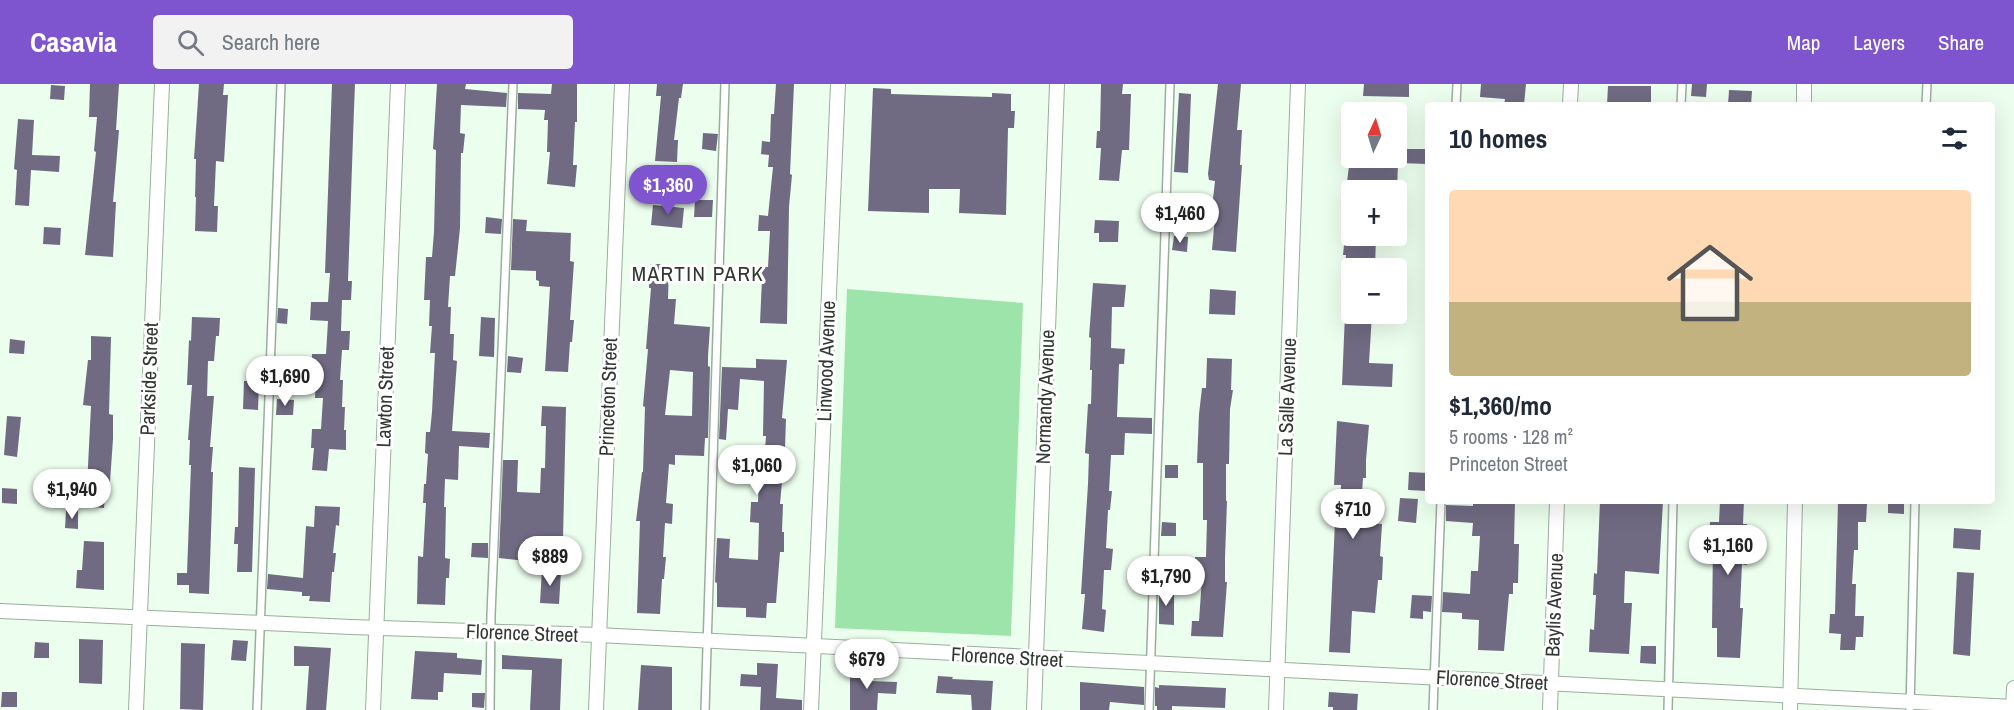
<!DOCTYPE html>
<meta charset="utf-8">
<style>
body{margin:0;font-family:"Archivo Narrow",sans-serif;background:#f2f2f3;color:#1f2937;height:100vh;display:flex;flex-direction:column;font-size:22px;white-space:nowrap}
*{box-sizing:border-box;margin:0}
p{font-size:20px;color:#747a83}
.icon{flex:none;width:33px;height:33px;fill:none;stroke:currentColor;stroke-width:2;stroke-linecap:round;stroke-linejoin:round}
.map{position:relative;flex:1;overflow:hidden}
.side{position:absolute;left:1425px;top:18px;width:570px;height:402px;display:flex;flex-direction:column;background:#fff;border-radius:6px;box-shadow:0 6px 24px #0002}
.side>*{flex:none}
.needle{width:39px;rotate:4deg}
.tools{position:absolute;left:1341px;top:18px;display:grid;gap:12px}
.tools a{display:grid;place-items:center;width:66px;height:66px;border-radius:6px;background:#fff;box-shadow:0 6px 24px #0002;font-size:30px}
.price{position:absolute;translate:-50% -51px;padding:0 14px;border-radius:21px;background:#fff;color:#222;font-size:20px;line-height:39px;filter:drop-shadow(0 2px 3px #0008)}
.price::after{content:'';position:absolute;left:50%;top:36px;width:18px;height:14px;margin-left:-9px;background:inherit;clip-path:polygon(0 0,100% 0,50% 100%)}
.price.active{background:#7e55cf;color:#fff}
ul{padding:0;list-style:none}
li{display:grid;align-content:center;gap:12px;height:318px;padding:0 24px}
li span{display:grid;place-items:center;height:186px;border-radius:6px;color:#555}
li>.icon{margin-inline-start:auto}
span .icon{width:108px;height:108px;fill:#fffc;stroke-width:1}
li b{font-size:26px}
h2{display:flex;justify-content:space-between;align-items:center;height:72px;padding:0 24px;font-size:26px}
header{display:flex;align-items:center;gap:36px;box-sizing:border-box;height:84px;padding:0 30px;background:#7e55cf;color:#fff}
header strong{font-size:28px}
nav{display:flex;gap:33px;margin-inline-start:auto;font-size:21px}
.search{width:420px;height:54px;background:#f2f2f3;display:flex;align-items:center;gap:15px;box-sizing:border-box;padding:0 21px;border-radius:6px;color:#747a83;font-size:22px}
.map>svg:first-child{display:block}
.green{fill:#9de4aa}
.building{fill:#706b82;fill-rule:evenodd}
.lines{fill:none;stroke-linecap:round;stroke-linejoin:round}
.lane-casing{stroke:#99af9c;stroke-width:10}
.street-casing{stroke:#99af9c;stroke-width:16}
.lane{stroke:#fff;stroke-width:7}
.street{stroke:#fff;stroke-width:14}
.labels{text-anchor:middle;stroke-width:6;stroke-linejoin:round;paint-order:stroke}
.street-label{font-size:20px;fill:#303831;stroke:#fff}
.neighbourhood-label{font-size:21px;letter-spacing:1.5px;fill:#303831;stroke:#fff}
</style>
<header>
<strong>Casavia</strong>
<div class="search"><svg class="icon" aria-label="search" viewBox="0 0 24 24"><circle cx="10" cy="10" r="6"/><path d="M15 15l6 6"/></svg>Search here</div>
<nav><a>Map</a><a>Layers</a><a>Share</a></nav>
</header>
<div class="map">
<svg width="2014" height="626" viewBox="0 0 2014 626">
<rect width="100%" height="100%" fill="#ecfeee"/>
<polygon class="green" points="847,205 1023,219 1011,552 835,544"/>
<g class="building">
<polygon points="90,0 119,0 116,46 119,46 113,118 116,118 113,173 85,171 96,68 94,67 97,33 89,33"/>
<polygon points="199,0 224,0 223,11 228,11 224,78 216,77 214,122 218,122 217,148 195,147 196,113 195,113 196,75 194,75"/>
<polygon points="332,0 355,0 354,25 348,197 352,197 351,216 342,216 341,247 350,247 349,266 342,266 340,296 343,296 342,323 345,323 344,346 346,346 346,366 329,365 327,387 312,386 314,364 311,364 312,345 321,345 323,314 315,314 316,289 311,288 312,270 326,270 328,237 310,236 311,218 328,218 330,189 325,189"/>
<polygon points="437,0 466,0 465,5 507,9 506,23 461,21 460,49 465,50 463,69 461,69 460,144 455,192 450,192 448,223 451,223 450,250 454,250 453,276 457,277 452,347 490,349 489,364 459,362 458,396 445,395 444,423 446,423 445,474 450,475 449,494 446,494 445,521 417,520 418,472 423,473 426,419 423,419 424,400 426,400 428,370 425,369 426,348 430,348 432,328 435,269 430,269 432,242 429,242 430,216 424,216 426,173 432,173 434,148 436,66 433,65"/>
<polygon points="552,0 577,0 577,38 575,38 573,81 577,81 575,103 547,100 550,68 547,68 548,36 544,36 545,26 518,25 518,9 551,10"/>
<polygon points="657,0 683,0 681,14 679,14 674,56 678,56 677,78 655,77 661,12 656,12"/>
<polygon points="776,0 794,0 790,90 792,91 789,123 787,240 760,239 762,195 760,195 760,183 768,183 770,147 758,147 759,131 768,132 773,83 768,83 769,71 761,70 762,57 770,58 771,30 774,30"/>
<polygon points="1101,0 1123,0 1122,10 1131,10 1129,66 1122,66 1119,97 1099,96 1101,64 1096,64 1097,47 1100,47"/>
<polygon points="1218,0 1241,0 1237,46 1242,46 1240,81 1242,81 1236,168 1212,166 1215,133 1211,133 1215,97 1209,96 1208,90"/>
<polygon points="1364,0 1409,0 1409,13 1363,12"/>
<polygon points="1481,0 1526,0 1524,21 1504,21 1505,15 1480,13"/>
<polygon points="1692,0 1707,0 1706,13 1691,12"/>
<polygon points="51,1 65,2 64,16 50,15"/>
<polygon points="1608,2 1651,2 1651,21 1607,21"/>
<polygon points="873,4 891,5 891,10 992,13 992,9 1011,10 1011,27 1015,27 1014,44 1008,44 1006,131 959,129 960,105 929,105 929,129 868,127"/>
<polygon points="1729,6 1752,7 1751,21 1728,21"/>
<polygon points="1179,9 1191,10 1188,89 1174,88"/>
<polygon points="18,35 34,36 32,71 60,72 59,88 31,86 29,122 15,121 17,86 14,85"/>
<polygon points="703,49 718,50 716,67 702,65"/>
<polygon points="1396,65 1428,65 1428,80 1398,79 1397,106 1346,106 1350,74 1396,74"/>
<polygon points="695,116 713,116 712,133 694,133"/>
<polygon points="653,121 684,124 682,144 651,141"/>
<polygon points="486,133 502,135 501,150 485,149"/>
<polygon points="513,135 527,136 526,147 571,149 570,177 574,178 570,236 574,236 572,258 570,258 568,288 545,287 550,203 539,202 539,197 536,196 536,187 511,186"/>
<polygon points="1095,136 1119,137 1118,158 1099,158 1099,149 1094,149"/>
<polygon points="44,143 61,144 60,161 43,160"/>
<polygon points="1345,151 1376,153 1375,184 1345,184 1346,171 1343,171"/>
<polygon points="1174,152 1188,153 1187,168 1172,166"/>
<path d="M650,180h19l-1,35h8l-2,25 36,3 -2,29v10l2,1 -2,71h-3l-1,18 -29,-1v10l-6,-1 -3,39 7,1 -1,20 -7,-1 -2,34h3l-2,22h-2l-2,35 -23,-1 3,-92h-4l6,-49h1l2,-65 -2,-1 5,-57h-2l5,-61h-2zM670,286l23,2 -1,44 -27,-1z"/>
<polygon points="1093,199 1126,201 1124,223 1112,223 1111,264 1125,265 1124,280 1119,280 1117,333 1152,334 1152,350 1125,349 1124,371 1111,371 1109,407 1112,407 1110,426 1108,426 1106,464 1113,465 1111,486 1104,486 1102,525 1106,526 1104,548 1082,545 1085,510 1081,510 1088,400 1089,370 1085,369 1088,320 1091,320 1092,286 1090,286 1091,254 1089,253"/>
<polygon points="1210,205 1236,207 1235,231 1209,230"/>
<polygon points="278,224 288,225 287,240 277,239"/>
<polygon points="1345,230 1372,230 1369,279 1393,280 1392,303 1342,301"/>
<polygon points="192,233 220,234 219,252 216,252 214,277 208,277 207,312 214,312 210,363 213,363 211,388 213,388 209,510 189,509 189,501 177,501 177,489 187,489 191,381 189,381 190,356 188,356 192,301 187,301 189,256 191,257"/>
<polygon points="481,233 495,234 494,273 479,272"/>
<polygon points="91,252 111,253 109,330 113,331 113,355 109,412 105,412 104,424 82,422 84,402 87,402 91,322 83,321 88,276 91,276"/>
<polygon points="10,255 25,257 24,270 9,269"/>
<polygon points="508,272 523,274 521,289 507,288"/>
<polygon points="1207,274 1232,275 1231,306 1233,306 1230,325 1229,380 1226,380 1226,417 1227,417 1225,474 1225,498 1227,498 1223,553 1191,552 1192,537 1199,537 1202,494 1199,494 1200,486 1195,486 1195,473 1206,473 1207,436 1203,436 1203,379 1197,379 1199,330 1202,304 1206,304"/>
<polygon points="756,275 787,276 782,334 786,335 785,364 780,420 783,420 782,448 784,448 784,468 780,468 776,519 767,519 766,534 746,533 746,524 717,523 717,499 715,498 717,454 730,455 729,474 758,476 759,439 750,438 751,418 758,418 759,390 763,390 766,352 763,352 764,297 740,295 738,326 728,325 726,356 719,355 722,283 756,284"/>
<polygon points="244,297 259,297 258,326 243,325"/>
<polygon points="277,315 294,316 293,331 276,331"/>
<polygon points="542,322 566,323 563,455 553,454 552,480 499,474 503,376 518,376 517,408 540,409 541,384 545,384 546,342 541,342"/>
<polygon points="7,332 21,333 17,373 4,371"/>
<polygon points="1337,337 1369,341 1366,376 1366,394 1363,394 1360,439 1382,440 1380,472 1383,473 1382,496 1378,496 1375,529 1352,527 1350,569 1329,568 1335,438 1340,438 1341,401 1334,401"/>
<rect x="1165" y="381" width="13" height="13"/>
<polygon points="239,383 255,384 252,488 237,488 238,460 234,460 235,443 238,443"/>
<polygon points="1409,388 1428,389 1427,407 1408,406"/>
<polygon points="2,404 17,405 17,420 2,419"/>
<polygon points="1400,414 1418,415 1416,439 1398,437"/>
<polygon points="1473,417 1515,417 1514,460 1519,460 1518,499 1513,499 1513,510 1509,510 1504,567 1478,566 1479,536 1462,535 1462,529 1442,528 1443,508 1470,510 1471,487 1478,487 1480,452 1472,452 1473,439 1446,437 1446,421 1473,422"/>
<polygon points="1600,417 1663,417 1659,490 1625,487 1624,519 1632,519 1629,570 1589,568 1590,545 1594,546 1596,511 1593,511 1594,489 1597,490"/>
<polygon points="1720,417 1744,417 1743,440 1747,440 1747,481 1742,480 1740,524 1743,524 1740,574 1717,573 1717,544 1712,544 1713,458 1709,458 1710,438 1719,438"/>
<polygon points="1888,417 1904,417 1904,430 1888,429"/>
<polygon points="1838,418 1867,419 1866,438 1858,438 1858,466 1854,466 1852,500 1856,500 1855,532 1864,532 1863,553 1856,553 1855,566 1840,566 1841,550 1829,549 1830,530 1835,530"/>
<polygon points="315,422 340,423 339,442 336,441 333,469 336,469 334,488 332,488 330,518 309,517 310,512 302,512 302,508 267,505 268,490 303,494 306,442 314,443"/>
<polygon points="66,427 78,427 78,445 65,444"/>
<polygon points="1162,438 1176,439 1176,452 1161,452"/>
<polygon points="1954,444 1981,446 1980,466 1953,464"/>
<polygon points="84,457 104,458 104,506 76,504 77,486 82,486"/>
<polygon points="472,459 488,459 488,474 471,473"/>
<polygon points="542,485 561,487 559,520 540,519"/>
<polygon points="1957,488 1974,489 1970,572 1953,570"/>
<polygon points="1159,505 1174,506 1174,541 1159,540"/>
<polygon points="1412,511 1432,512 1431,528 1423,527 1423,535 1410,534"/>
<polygon points="79,555 103,556 102,600 79,599"/>
<polygon points="233,556 248,557 246,577 231,576"/>
<polygon points="35,558 49,559 49,574 34,574"/>
<polygon points="181,559 205,560 203,626 180,625"/>
<polygon points="294,562 331,564 326,626 306,626 309,582 294,582"/>
<polygon points="1641,562 1656,562 1656,580 1640,579"/>
<polygon points="415,567 457,569 457,574 482,576 481,591 444,589 443,608 438,608 438,616 411,615"/>
<polygon points="502,571 562,575 560,626 530,626 532,586 502,585"/>
<polygon points="757,579 778,580 776,614 802,616 802,626 760,626 761,603 740,602 741,590 757,591"/>
<polygon points="641,581 672,583 672,626 638,626"/>
<polygon points="850,584 870,584 869,597 897,598 896,610 878,609 877,626 850,626"/>
<polygon points="938,592 953,593 952,595 993,597 991,626 972,626 971,611 936,609"/>
<polygon points="1080,598 1144,603 1144,621 1110,618 1109,626 1080,626"/>
<polygon points="1159,601 1226,604 1225,624 1172,622 1172,626 1157,626 1157,622 1155,622 1155,603 1159,604"/>
<polygon points="2,608 17,608 17,623 1,623"/>
<polygon points="1329,608 1358,610 1357,626 1333,626 1333,623 1328,623"/>
<polygon points="472,609 485,609 484,624 472,623"/>
</g>
<g class="lines">
<g class="lane-casing">
<g id="lane">
<polyline points="1456,21 1457,0"/>
<polyline points="1681,21 1682,0"/>
<polyline points="1926,21 1927,0"/>
<polyline points="257,626 281,0"/>
<polyline points="490,626 491,531 513,0"/>
<polyline points="705,626 725,0"/>
<polyline points="1149,626 1170,0"/>
<polyline points="1433,626 1441,417"/>
<polyline points="1668,626 1673,417"/>
<polyline points="1910,626 1915,417"/>
</g>
</g>
<g class="street-casing">
<g id="street">
<polyline points="1570,21 1571,0"/>
<polyline points="1804,21 1804,0"/>
<polyline points="0,527 351,543 598,551 2014,623"/>
<polyline points="136,626 162,0"/>
<polyline points="373,626 398,0"/>
<polyline points="596,626 622,0"/>
<polyline points="811,626 838,0"/>
<polyline points="1034,626 1057,0"/>
<polyline points="1276,626 1298,0"/>
<polyline points="1550,626 1557,417"/>
<polyline points="1790,626 1795,417"/>
<polyline points="2013,626 2014,604"/>
</g>
</g>
<use href="#lane" class="lane"/>
<use href="#street" class="street"/>
</g>
<g class="labels">
<g class="street-label">
<text transform="translate(826 277) rotate(-88)" y="7">Linwood Avenue</text>
<text transform="translate(149 295) rotate(-88)" y="7">Parkside Street</text>
<text transform="translate(385 313) rotate(-88)" y="7">Lawton Street</text>
<text transform="translate(608 313) rotate(-88)" y="7">Princeton Street</text>
<text transform="translate(1045 313) rotate(-88)" y="7">Normandy Avenue</text>
<text transform="translate(1287 313) rotate(-88)" y="7">La Salle Avenue</text>
<text transform="translate(1554 521) rotate(-88)" y="7">Baylis Avenue</text>
<text transform="translate(522 549) rotate(2)" y="7">Florence Street</text>
<text transform="translate(1007 573) rotate(3)" y="7">Florence Street</text>
<text transform="translate(1492 596) rotate(3)" y="7">Florence Street</text>
</g>
<g class="neighbourhood-label">
<text x="698" y="197">MARTIN PARK</text>
</g>
</g>
</svg>
<div class="tools">
<a><svg class="needle" viewBox="-14 -14 28 28"><path d="M0-13l5 13h-10z" fill="#e53935"/><path d="M0 13l5-13h-10z" fill="#747a83"/></svg></a>
<a>+</a>
<a>−</a>
</div>
<b class="price active" style="left:668px;top:132px">$1,360</b>
<b class="price" style="left:1180px;top:160px">$1,460</b>
<b class="price" style="left:285px;top:323px">$1,690</b>
<b class="price" style="left:757px;top:412px">$1,060</b>
<b class="price" style="left:72px;top:436px">$1,940</b>
<b class="price" style="left:1353px;top:456px">$710</b>
<b class="price" style="left:1728px;top:492px">$1,160</b>
<b class="price" style="left:550px;top:503px">$889</b>
<b class="price" style="left:1166px;top:523px">$1,790</b>
<b class="price" style="left:867px;top:606px">$679</b>
<section class="side">
<h2>10 homes<svg class="icon" aria-label="filters" viewBox="0 0 24 24"><path d="M4 7h16M4 17h16"/><circle cx="9" cy="7" r="2"/><circle cx="15" cy="17" r="2"/></svg></h2>
<ul>
<li><span style="background:linear-gradient(#ffd9b3 60%,#c2b280 0)"><svg class="icon" aria-label="home" viewBox="0 0 24 24"><path d="M3 11l9-7 9 7M6 9v11h12V9"/></svg></span><div><b>$1,360/mo</b><p>5 rooms · 128 m²</p><p>Princeton Street</p></div></li>
</ul>
</section>
</div>
